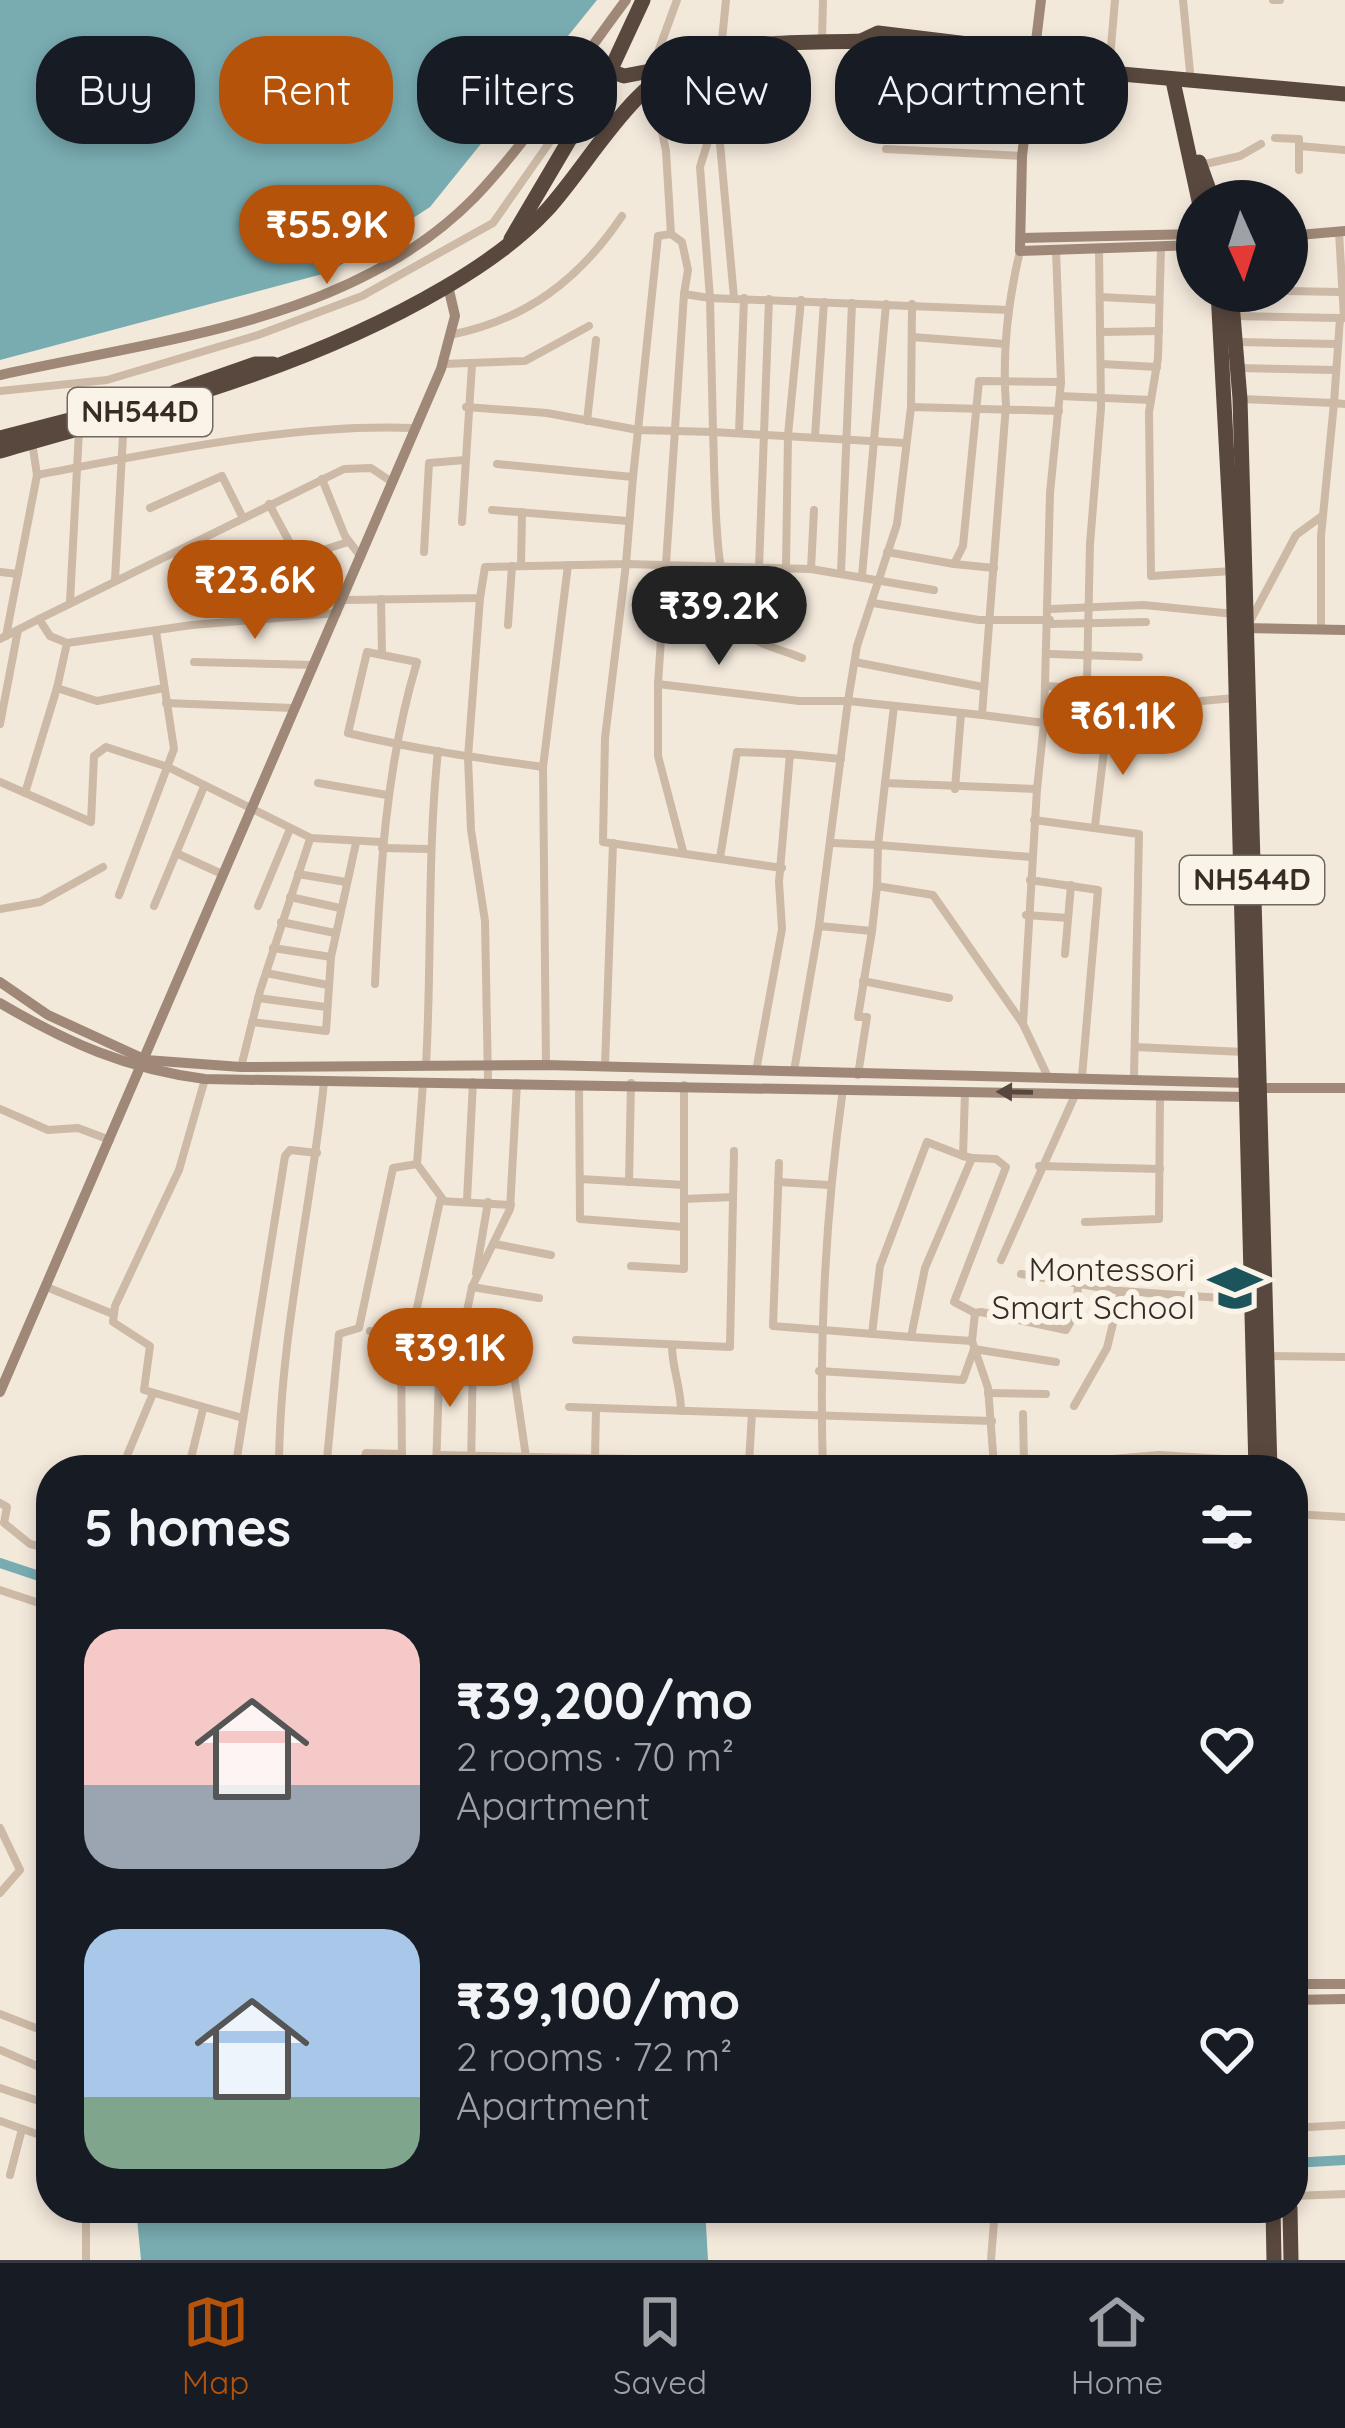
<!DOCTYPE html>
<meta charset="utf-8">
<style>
body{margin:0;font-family:Quicksand,sans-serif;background:#242831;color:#f1f3f6;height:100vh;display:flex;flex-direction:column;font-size:45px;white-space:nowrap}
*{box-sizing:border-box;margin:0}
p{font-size:39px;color:#9ea1a6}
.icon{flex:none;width:66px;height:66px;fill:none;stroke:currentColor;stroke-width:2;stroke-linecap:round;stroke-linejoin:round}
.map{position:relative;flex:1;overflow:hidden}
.details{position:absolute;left:36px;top:1455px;width:1272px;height:768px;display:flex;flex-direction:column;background:#171b24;border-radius:48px;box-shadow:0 6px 18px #0003}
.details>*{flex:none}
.guide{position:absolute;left:36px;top:36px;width:1275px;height:108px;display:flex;gap:24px}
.needle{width:78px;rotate:177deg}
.tools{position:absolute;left:1176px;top:180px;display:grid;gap:24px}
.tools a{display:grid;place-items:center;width:132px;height:132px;border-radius:50%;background:#171b24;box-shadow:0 6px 18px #0003;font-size:60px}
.price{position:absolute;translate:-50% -102px;padding:0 27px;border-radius:42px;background:#b45309;color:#fff;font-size:39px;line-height:78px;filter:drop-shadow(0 3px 6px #0008)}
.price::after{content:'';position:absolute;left:50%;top:72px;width:36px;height:27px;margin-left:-18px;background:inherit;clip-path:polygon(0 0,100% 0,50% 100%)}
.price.current{background:#222;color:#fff}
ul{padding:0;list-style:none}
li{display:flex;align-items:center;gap:36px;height:300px;padding:0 48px}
li span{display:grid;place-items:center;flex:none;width:336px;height:240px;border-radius:36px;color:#555}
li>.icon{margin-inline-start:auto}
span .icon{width:144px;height:144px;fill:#fffc;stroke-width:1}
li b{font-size:51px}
h2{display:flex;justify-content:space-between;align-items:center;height:144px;padding:0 48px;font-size:51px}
.pill{padding:0 42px;border-radius:48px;background:#171b24;box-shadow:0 6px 18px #0003;font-size:42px;line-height:108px}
.pill.current{background:#b45309;color:#fff}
.dock{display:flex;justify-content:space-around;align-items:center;height:168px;border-top:3px solid #363941;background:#171b24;font-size:33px;color:#9ea1a6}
.dock a{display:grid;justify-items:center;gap:6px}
.dock .current{color:#b45309}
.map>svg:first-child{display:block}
.water{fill:#79acb1}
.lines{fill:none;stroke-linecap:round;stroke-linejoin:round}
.canal{stroke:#79acb1;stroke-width:10}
.street{stroke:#ccb9a6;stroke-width:8}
.secondary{stroke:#9f8877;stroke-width:10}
.highway{stroke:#59483e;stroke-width:15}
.oneway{fill:#56483f}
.labels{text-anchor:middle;stroke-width:12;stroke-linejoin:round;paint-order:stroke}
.shield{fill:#faf3e8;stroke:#726861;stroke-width:3}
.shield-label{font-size:30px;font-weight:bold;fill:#372d27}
.poi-label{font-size:33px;fill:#372d27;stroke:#faf3e8;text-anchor:end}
</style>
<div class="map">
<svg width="1345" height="2260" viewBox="0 0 1345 2260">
<rect width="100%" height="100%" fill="#f3e9db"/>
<g class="water">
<polygon points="0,0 597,0 430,207 330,272 0,360"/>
<polygon points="136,2208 705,2208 708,2260 141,2260"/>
</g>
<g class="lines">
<g class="canal">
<polyline points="0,1563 51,1580"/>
<polyline points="1293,2163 1345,2160"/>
</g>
<g class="street">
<polyline points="1183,0 1191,82"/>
<polyline points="1273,0 1280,0"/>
<polyline points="822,41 823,0"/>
<polyline points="721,50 726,0"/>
<polyline points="712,55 734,298"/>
<polyline points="1109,70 1115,0"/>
<polyline points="651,71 677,0"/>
<polyline points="652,86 666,151 671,234 682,242 688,270 684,294 710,298 700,167 718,109"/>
<polyline points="1275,138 1299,139 1299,170"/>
<polyline points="1299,146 1345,150"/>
<polyline points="886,149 1022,156"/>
<polyline points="1201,165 1240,156 1261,144"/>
<polyline points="1339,232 1344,318"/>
<path d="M671,234l-13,2 -20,194 75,2c2,40 0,171 28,198 15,14 41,20 61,28"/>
<polyline points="1161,246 1158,358 1149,412 1151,576 1233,571"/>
<polyline points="1056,250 1061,382"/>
<polyline points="1287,291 1341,292"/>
<polyline points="684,294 658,684 799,701 848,701 819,926"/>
<polyline points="1100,297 1159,300"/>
<polyline points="1234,316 1340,318 1334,403 1345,404"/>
<polyline points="1102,332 1159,331"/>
<path d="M450,335c76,-15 129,-55 172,-119"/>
<polyline points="912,337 1005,344"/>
<polyline points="1238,342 1338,344"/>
<polyline points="443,364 525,361 589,326"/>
<polyline points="1102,364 1157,367"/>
<polyline points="1238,368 1336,370"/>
<polyline points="0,391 107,380 258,335 362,296 493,223 568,116 588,108"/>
<polyline points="1060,396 1151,400"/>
<polyline points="1240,399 1334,403 1321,536 1321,630"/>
<polyline points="466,407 547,413 638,430 633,477"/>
<polyline points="911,407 912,304"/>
<polyline points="587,421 596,340"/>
<polyline points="739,433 744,298"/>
<polyline points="815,437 824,302"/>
<path d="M32,442l5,33c116,-22 258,-52 376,-47"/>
<polyline points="905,443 713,432 710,298 1009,310"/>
<polyline points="322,479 345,536 361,557"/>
<polyline points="269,504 298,558"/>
<polyline points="150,508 222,476 243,518"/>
<polyline points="492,510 628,521"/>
<polyline points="462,522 472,365"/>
<polyline points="424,552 429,463 465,460"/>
<path d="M887,552l67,12 9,-18 16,-165h2l80,1 -11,111 -6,230 -62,-8 24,-310c-4,-52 2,-104 14,-154"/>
<polyline points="954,564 994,568"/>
<polyline points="521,566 522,512"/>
<polyline points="738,567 749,609 783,631"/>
<polyline points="786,567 788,435 801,300"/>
<polyline points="759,568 769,299"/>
<polyline points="811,569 814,510"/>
<polyline points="0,572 18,574"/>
<polyline points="841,572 852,303"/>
<polyline points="248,574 348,542"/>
<polyline points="862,576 886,304"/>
<polyline points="115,580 124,418"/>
<polyline points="480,598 468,757 471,830 485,921 488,1081"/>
<polyline points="381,599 382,653"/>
<polyline points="345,600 480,598 485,567 626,564 633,477 497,464"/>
<polyline points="70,602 79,431"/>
<polyline points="873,603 979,620 1050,620"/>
<polyline points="1050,609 1144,605 1234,614"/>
<polyline points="1050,624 1146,622"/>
<polyline points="508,625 512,566"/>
<polyline points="1248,625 1296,535 1322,516"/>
<polyline points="6,636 37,475"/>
<polyline points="0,639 39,619"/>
<polyline points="67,643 192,625 337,613"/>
<polyline points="1050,654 1139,657"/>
<polyline points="194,662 314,665"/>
<polyline points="855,662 983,687"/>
<polyline points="658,684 658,756 683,851"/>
<polyline points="1047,686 1140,693"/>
<polyline points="164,688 97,701 57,688 67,643 50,636 39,619 344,469 371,468 392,482"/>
<polyline points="166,703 293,708"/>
<polyline points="894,706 885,783 1037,789 1044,723 1140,726 1145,706 1235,698"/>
<polyline points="982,715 848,701 857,646 897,524 911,407 1059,411"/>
<polyline points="0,724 18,630"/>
<polyline points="1086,724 1090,544 1101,408 1099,248"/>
<polyline points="0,782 91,822 94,756 106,747 168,767 311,838 381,842"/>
<polyline points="318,783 387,795"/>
<polyline points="955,789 961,714"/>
<polyline points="1037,789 1023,1024 1048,1077"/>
<polyline points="25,793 57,688"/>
<polyline points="1034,820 1139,834 1134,1078"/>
<polyline points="1095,826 1107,725"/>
<polyline points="833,843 878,845 885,783"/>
<polyline points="382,848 428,849"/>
<polyline points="176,853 222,874"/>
<polyline points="720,858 737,752 789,754"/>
<polyline points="782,868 603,842 605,738 626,564 811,569 934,590"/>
<polyline points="298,874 346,882"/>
<polyline points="1030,880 1098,890 1082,1077"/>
<polyline points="877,886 878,845 1031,857"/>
<polyline points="119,895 174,749 156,631"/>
<polyline points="290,897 340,908"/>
<polyline points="154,906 203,789"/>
<polyline points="258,906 290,829"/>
<polyline points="0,909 40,902 103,867"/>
<polyline points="1026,915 1068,918"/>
<polyline points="281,922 335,933"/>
<polyline points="273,948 331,957"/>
<polyline points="1065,954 1071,885"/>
<polyline points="266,973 328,985"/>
<polyline points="863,981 949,998"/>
<path d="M375,984c5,-110 10,-216 42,-322l-50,-10 -19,81c65,16 130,25 195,34"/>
<polyline points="258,998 326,1007"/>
<polyline points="252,1022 326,1031 331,957 356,843"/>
<polyline points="1135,1047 1244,1052"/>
<path d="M426,1065c6,-105 1,-209 12,-314"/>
<polyline points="546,1065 543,767 568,565"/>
<polyline points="605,1066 613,843"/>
<polyline points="241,1067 260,991 310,839"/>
<polyline points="756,1071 782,929 779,882 790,754 841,759"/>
<polyline points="794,1071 819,926 872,931 877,886 933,895 1023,1024"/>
<polyline points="858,1075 867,1017 858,1017 872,931"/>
<polyline points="205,1079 179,1170 115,1306 113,1322 150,1346 144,1390 243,1418"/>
<polyline points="579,1085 580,1219 684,1227"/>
<polyline points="0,1109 48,1130 78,1128 110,1140"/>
<polyline points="972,1158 996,1159 1006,1167 954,1302 975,1313"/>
<polyline points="779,1163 773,1326 911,1337 925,1268 972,1158 963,1156 965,1092"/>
<polyline points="417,1164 442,1198"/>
<polyline points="1039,1166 1160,1169"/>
<polyline points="580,1179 684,1185"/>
<polyline points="629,1182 631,1083"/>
<polyline points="778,1182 829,1185"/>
<polyline points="684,1199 733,1197"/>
<polyline points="467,1200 473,1082"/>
<polyline points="1085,1222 1159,1219 1160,1095"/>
<polyline points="495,1244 551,1255"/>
<polyline points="1001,1260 1076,1093"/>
<polyline points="631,1266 684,1269 684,1085"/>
<polyline points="476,1273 488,1202"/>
<polyline points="1021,1274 1121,1291 1250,1300"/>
<polyline points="472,1287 539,1298"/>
<polyline points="49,1288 113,1314"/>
<polyline points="370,1331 511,1354 526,1457"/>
<polyline points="872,1334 880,1266 927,1142 963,1156"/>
<polyline points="401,1338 402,1470"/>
<polyline points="410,1340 440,1201 511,1205"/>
<polyline points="576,1340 730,1347 734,1151"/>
<polyline points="972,1341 975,1313 981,1312 1066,1330 1076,1312 1078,1285"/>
<path d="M672,1346c0,23 9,40 9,65"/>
<polyline points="459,1349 472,1287 510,1209 517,1083"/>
<polyline points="1269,1356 1345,1357"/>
<polyline points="819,1371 963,1380 974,1349 1056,1362"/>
<polyline points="988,1393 1046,1394"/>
<polyline points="1074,1406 1107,1348 1121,1291"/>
<polyline points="569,1407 992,1421"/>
<polyline points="1023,1414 1024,1463"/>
<polyline points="437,1455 994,1466 988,1388 972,1341 911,1337"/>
<polyline points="595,1458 596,1408"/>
<polyline points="749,1463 752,1413"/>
<polyline points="995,1469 1159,1455 1256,1461"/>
<polyline points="121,1470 152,1396"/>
<polyline points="188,1470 203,1409"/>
<polyline points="235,1470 285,1156 290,1150 317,1153"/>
<path d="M279,1470c0,-132 32,-258 45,-388"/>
<polyline points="326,1470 339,1334 359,1328 393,1168 417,1164 423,1083"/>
<polyline points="361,1470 366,1453 402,1454"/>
<polyline points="436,1470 440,1346"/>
<polyline points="471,1470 473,1351"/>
<path d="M823,1470c-4,-128 2,-254 20,-381"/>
<polyline points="0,1503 7,1507 4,1523 30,1544 51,1549"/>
<polyline points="1293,1514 1345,1517"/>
<polyline points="0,1590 51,1607"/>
<polyline points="0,1828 20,1870 0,1893"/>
<polyline points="0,2014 51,2034"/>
<polyline points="0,2050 51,2072"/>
<polyline points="0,2088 51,2105"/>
<polyline points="0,2121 51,2139"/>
<polyline points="1293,2128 1345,2125"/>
<polyline points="10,2175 22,2129"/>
<polyline points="1293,2196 1345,2194"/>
<polyline points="86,2208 86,2260"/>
<polyline points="991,2260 995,2208"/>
</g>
<g class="secondary">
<polyline points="1041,0 1022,156 1020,251 1197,245"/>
<polyline points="1287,236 1345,231"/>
<polyline points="1021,238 1197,234"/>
<path d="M0,375c161,-36 353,-53 475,-178 56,-59 102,-132 151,-197"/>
<polyline points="1240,628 1345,630"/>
<polyline points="0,982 48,1015 146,1060 241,1067 546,1065 1248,1083"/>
<path d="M0,1003c68,40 127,66 205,76l1044,18"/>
<polyline points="1258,1088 1345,1088"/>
<polyline points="0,1392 441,369 455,316 448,286"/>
<polyline points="1293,1984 1345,1984"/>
<polyline points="1293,2000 1345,1999"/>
</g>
<g class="highway">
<polyline points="861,41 1032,66 1345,94"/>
<polyline points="610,71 624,76 671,67"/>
<polyline points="1173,81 1199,201"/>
<polyline points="1199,162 1213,201"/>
<polyline points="511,239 610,71 643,0"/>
<polyline points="1218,291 1233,571 1256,1470"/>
<polyline points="1231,291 1240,399 1270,1470"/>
<polyline points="175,392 255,364 273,364"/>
<polyline points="0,438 89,415"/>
<path d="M0,451c153,-44 306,-82 444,-163 36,-21 73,-46 102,-77 45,-49 86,-132 152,-154 50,-17 111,-14 163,-16l17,-8 140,17 34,14"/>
<polyline points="1273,2208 1274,2260"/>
<polyline points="1290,2208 1291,2260"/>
</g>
</g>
<defs><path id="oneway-solid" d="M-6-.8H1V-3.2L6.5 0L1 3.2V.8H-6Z" transform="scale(3)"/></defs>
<use class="oneway" href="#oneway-solid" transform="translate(1015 1092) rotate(-179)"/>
<defs>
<g id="school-bare" transform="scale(4.14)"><path d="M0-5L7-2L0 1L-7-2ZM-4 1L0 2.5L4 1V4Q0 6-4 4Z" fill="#1b545b" stroke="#faf3e8" stroke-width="2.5" paint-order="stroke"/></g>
</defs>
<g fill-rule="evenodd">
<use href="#school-bare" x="1235" y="1288"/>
</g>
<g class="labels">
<g class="shield">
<rect x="68" y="388" width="144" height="48" rx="9"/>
<rect x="1180" y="856" width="144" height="48" rx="9"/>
</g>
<g class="shield-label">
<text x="140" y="422">NH544D</text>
<text x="1252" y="890">NH544D</text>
</g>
<g class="poi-label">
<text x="1195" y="1281">Montessori<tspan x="1195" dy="38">Smart School</tspan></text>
</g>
</g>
</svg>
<div class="tools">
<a><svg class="needle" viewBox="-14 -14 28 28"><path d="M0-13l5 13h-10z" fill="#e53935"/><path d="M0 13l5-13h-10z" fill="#9ea1a6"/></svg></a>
</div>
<b class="price" style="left:327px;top:287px">₹55.9K</b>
<b class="price" style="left:255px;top:642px">₹23.6K</b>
<b class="price current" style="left:719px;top:668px">₹39.2K</b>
<b class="price" style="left:1123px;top:778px">₹61.1K</b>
<b class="price" style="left:450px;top:1410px">₹39.1K</b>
<div class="guide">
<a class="pill">Buy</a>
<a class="pill current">Rent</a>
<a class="pill">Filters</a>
<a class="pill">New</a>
<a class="pill">Apartment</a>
</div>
<section class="details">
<h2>5 homes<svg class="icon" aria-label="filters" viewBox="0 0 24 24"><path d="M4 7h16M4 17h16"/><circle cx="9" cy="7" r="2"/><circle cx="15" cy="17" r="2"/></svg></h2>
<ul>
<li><span style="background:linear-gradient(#f6c9c9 65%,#9aa5b1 0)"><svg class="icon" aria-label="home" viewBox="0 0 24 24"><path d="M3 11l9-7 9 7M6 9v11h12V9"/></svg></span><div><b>₹39,200/mo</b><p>2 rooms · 70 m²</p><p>Apartment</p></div><svg class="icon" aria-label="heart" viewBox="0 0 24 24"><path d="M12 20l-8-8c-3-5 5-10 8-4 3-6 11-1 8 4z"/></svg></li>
<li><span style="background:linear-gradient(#a9c7e8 70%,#7fa58c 0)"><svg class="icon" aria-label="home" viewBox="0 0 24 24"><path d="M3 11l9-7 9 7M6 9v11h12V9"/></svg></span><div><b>₹39,100/mo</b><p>2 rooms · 72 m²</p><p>Apartment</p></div><svg class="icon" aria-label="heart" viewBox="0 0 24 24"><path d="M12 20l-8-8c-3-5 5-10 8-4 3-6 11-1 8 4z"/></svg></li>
</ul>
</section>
</div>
<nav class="dock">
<a class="current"><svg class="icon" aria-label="map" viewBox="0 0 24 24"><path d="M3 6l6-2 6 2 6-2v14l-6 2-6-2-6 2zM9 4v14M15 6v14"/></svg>Map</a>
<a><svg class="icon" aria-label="saved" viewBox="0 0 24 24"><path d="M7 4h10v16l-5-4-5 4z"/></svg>Saved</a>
<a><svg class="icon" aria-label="home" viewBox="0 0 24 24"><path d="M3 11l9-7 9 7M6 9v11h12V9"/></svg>Home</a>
</nav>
